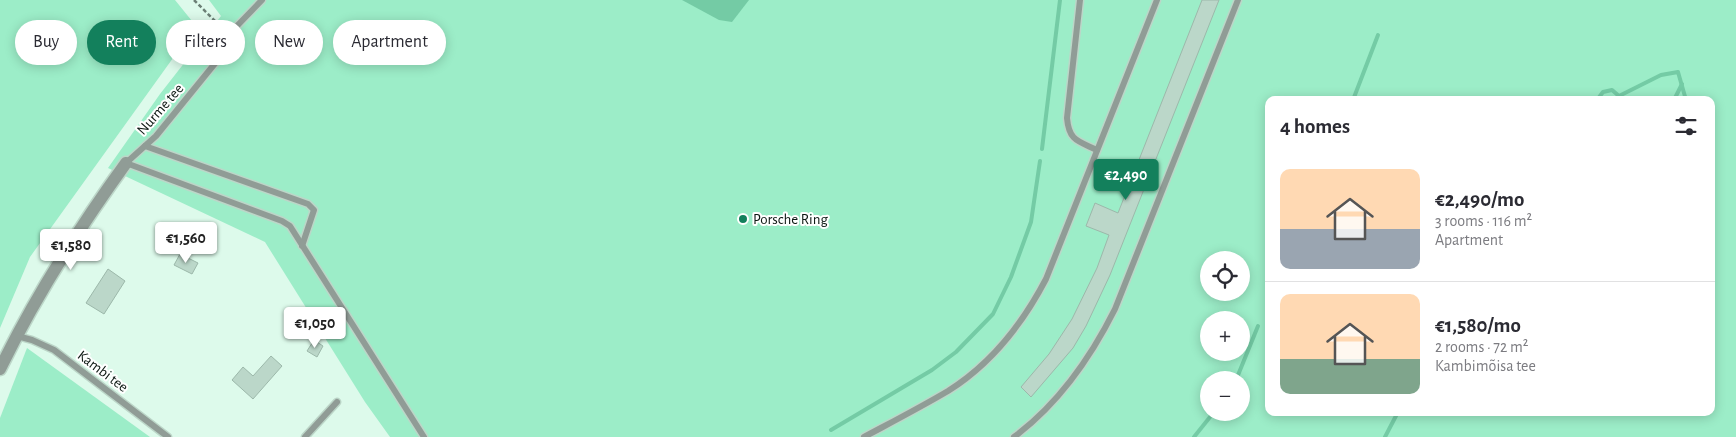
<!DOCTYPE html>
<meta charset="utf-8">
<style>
body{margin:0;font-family:"Alegreya Sans",sans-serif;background:#f2f2f3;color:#2b2b33;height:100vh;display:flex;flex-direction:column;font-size:19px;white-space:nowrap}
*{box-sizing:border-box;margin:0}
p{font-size:16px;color:#7c7c81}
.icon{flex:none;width:28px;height:28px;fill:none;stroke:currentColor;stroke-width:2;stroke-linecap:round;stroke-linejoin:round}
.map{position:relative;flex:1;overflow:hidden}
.sheet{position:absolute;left:1265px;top:96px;width:450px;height:320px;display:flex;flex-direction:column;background:#fff;border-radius:10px;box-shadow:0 2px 12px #0003}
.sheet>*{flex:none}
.top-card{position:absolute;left:15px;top:20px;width:475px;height:45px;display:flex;gap:10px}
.controls{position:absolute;left:1200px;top:251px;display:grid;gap:10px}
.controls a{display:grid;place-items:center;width:50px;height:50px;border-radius:50%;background:#fff;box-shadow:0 2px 12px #0003;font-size:25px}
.price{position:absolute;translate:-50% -42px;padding:0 11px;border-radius:5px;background:#fff;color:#222;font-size:16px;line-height:32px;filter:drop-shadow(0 1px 2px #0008)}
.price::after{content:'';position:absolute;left:50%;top:30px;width:15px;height:11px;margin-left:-8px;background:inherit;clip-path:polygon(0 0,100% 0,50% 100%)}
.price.current{background:#13805c;color:#fff}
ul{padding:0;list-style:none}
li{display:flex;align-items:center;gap:15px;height:125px;padding:0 15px}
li+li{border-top:1px solid #e1e1e2}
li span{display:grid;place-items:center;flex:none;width:140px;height:100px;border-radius:10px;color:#555}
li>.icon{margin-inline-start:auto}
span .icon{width:60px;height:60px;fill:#fffc;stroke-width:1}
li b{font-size:21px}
h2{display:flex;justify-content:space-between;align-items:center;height:60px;padding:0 15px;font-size:21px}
.tag{padding:0 18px;border-radius:22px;background:#fff;box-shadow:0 2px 12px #0003;font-size:18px;line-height:45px}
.tag.current{background:#13805c;color:#fff}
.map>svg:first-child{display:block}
.green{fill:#9cedc8;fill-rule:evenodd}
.water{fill:#74cba5}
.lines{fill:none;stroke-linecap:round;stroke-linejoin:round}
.stream{stroke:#74cba5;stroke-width:4}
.building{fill:#bbd7c9;stroke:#9cb8aa}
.service-casing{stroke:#bcd6c8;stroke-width:9}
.minor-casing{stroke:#bcd6c8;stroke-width:15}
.path{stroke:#6c8076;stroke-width:2.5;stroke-dasharray:4 2.5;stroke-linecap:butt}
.service{stroke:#909c96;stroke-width:6}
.minor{stroke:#909c96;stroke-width:12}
.poi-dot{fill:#13805c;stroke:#fff;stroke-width:2}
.labels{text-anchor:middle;stroke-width:4;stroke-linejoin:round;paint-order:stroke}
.street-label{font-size:15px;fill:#0d1813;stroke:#fff}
.poi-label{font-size:15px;fill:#0d1813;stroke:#fff;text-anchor:start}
</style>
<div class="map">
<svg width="1736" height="437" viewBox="0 0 1736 437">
<rect width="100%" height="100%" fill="#ddfaeb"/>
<g class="green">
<polygon points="0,0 175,0 196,26 30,257 0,328"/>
<path d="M209,0h1527v437h-1346l-25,-35 -100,-160 -157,-74 52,-74 61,-78zM1269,100h442v312h-442zM1209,260h32v32h-32zM1209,320h32v32h-32zM1209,380h32v32h-32z"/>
<polygon points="27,348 150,437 0,437 0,418"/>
</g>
<polygon class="water" points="682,0 749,0 732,22 719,20"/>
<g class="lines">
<g class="stream">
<polyline points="1353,100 1378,35"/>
<polyline points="1597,100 1603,92 1612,90 1619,96 1661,75 1678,72 1686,100"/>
<polyline points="1674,100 1682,84"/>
<polyline points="1042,149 1060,0"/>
<polyline points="1236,380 1258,326"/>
<polyline points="831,430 932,370 956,352 993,314 1011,277 1031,222 1040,161"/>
<polyline points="1194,437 1214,412"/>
<polyline points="1385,437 1398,412"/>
</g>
</g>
<g class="building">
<polygon points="1202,0 1219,0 1110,275 1086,326 1073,348 1031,397 1021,387 1049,354 1072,319 1097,268 1109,235 1086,226 1095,203 1118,213"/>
<polygon points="180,254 198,263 192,274 174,265"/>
<polygon points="108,269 125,281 104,314 86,303"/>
<polygon points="314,340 323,346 317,357 307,351"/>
<polygon points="271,356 282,366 253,399 232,380 243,367 253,376"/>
</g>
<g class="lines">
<g class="service-casing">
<g id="service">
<polyline points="262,0 234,29 234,40 156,136 126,163 282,221 290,226 424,437"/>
<path d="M1080,0l-13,118c2,23 11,23 30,32"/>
<polyline points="145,146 308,204 314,210 302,246"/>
<polyline points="17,336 32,340 54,350 168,437"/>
<polyline points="305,437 337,402"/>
<path d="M864,437c28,-15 57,-30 84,-46 43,-27 75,-68 98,-112l111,-279"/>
<path d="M1014,437c43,-32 77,-80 101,-128l123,-309"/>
</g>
</g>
<g class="minor-casing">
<path id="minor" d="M0,369c35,-72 79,-141 126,-206"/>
</g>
<polyline class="path" points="194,0 225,31"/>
<use href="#service" class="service"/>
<use href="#minor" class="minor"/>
</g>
<circle class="poi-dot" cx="743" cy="219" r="5"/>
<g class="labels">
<g class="street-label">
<text transform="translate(160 109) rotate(-49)" y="5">Nurme tee</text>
<text transform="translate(103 371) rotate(37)" y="5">Kambi tee</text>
</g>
<g class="poi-label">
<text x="753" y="224">Porsche Ring</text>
</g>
</g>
</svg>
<div class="controls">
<a><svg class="icon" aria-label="locate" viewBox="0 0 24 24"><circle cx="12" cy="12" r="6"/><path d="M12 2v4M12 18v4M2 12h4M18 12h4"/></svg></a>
<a>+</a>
<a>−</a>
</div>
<b class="price current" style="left:1126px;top:201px">€2,490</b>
<b class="price" style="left:186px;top:264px">€1,560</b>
<b class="price" style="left:71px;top:271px">€1,580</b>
<b class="price" style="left:315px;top:349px">€1,050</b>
<div class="top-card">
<a class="tag">Buy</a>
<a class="tag current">Rent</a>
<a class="tag">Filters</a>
<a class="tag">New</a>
<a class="tag">Apartment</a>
</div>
<section class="sheet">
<h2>4 homes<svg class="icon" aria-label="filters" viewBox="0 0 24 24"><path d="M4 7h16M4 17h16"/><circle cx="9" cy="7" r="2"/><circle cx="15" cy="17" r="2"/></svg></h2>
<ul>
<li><span style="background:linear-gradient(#ffd9b3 60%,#9aa5b1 0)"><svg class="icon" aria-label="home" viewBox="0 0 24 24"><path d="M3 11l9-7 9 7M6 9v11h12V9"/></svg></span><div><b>€2,490/mo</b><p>3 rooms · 116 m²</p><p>Apartment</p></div></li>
<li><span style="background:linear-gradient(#ffd9b3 65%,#7fa58c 0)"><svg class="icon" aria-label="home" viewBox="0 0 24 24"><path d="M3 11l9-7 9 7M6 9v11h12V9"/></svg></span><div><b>€1,580/mo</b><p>2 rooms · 72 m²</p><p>Kambimõisa tee</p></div></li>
</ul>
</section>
</div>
